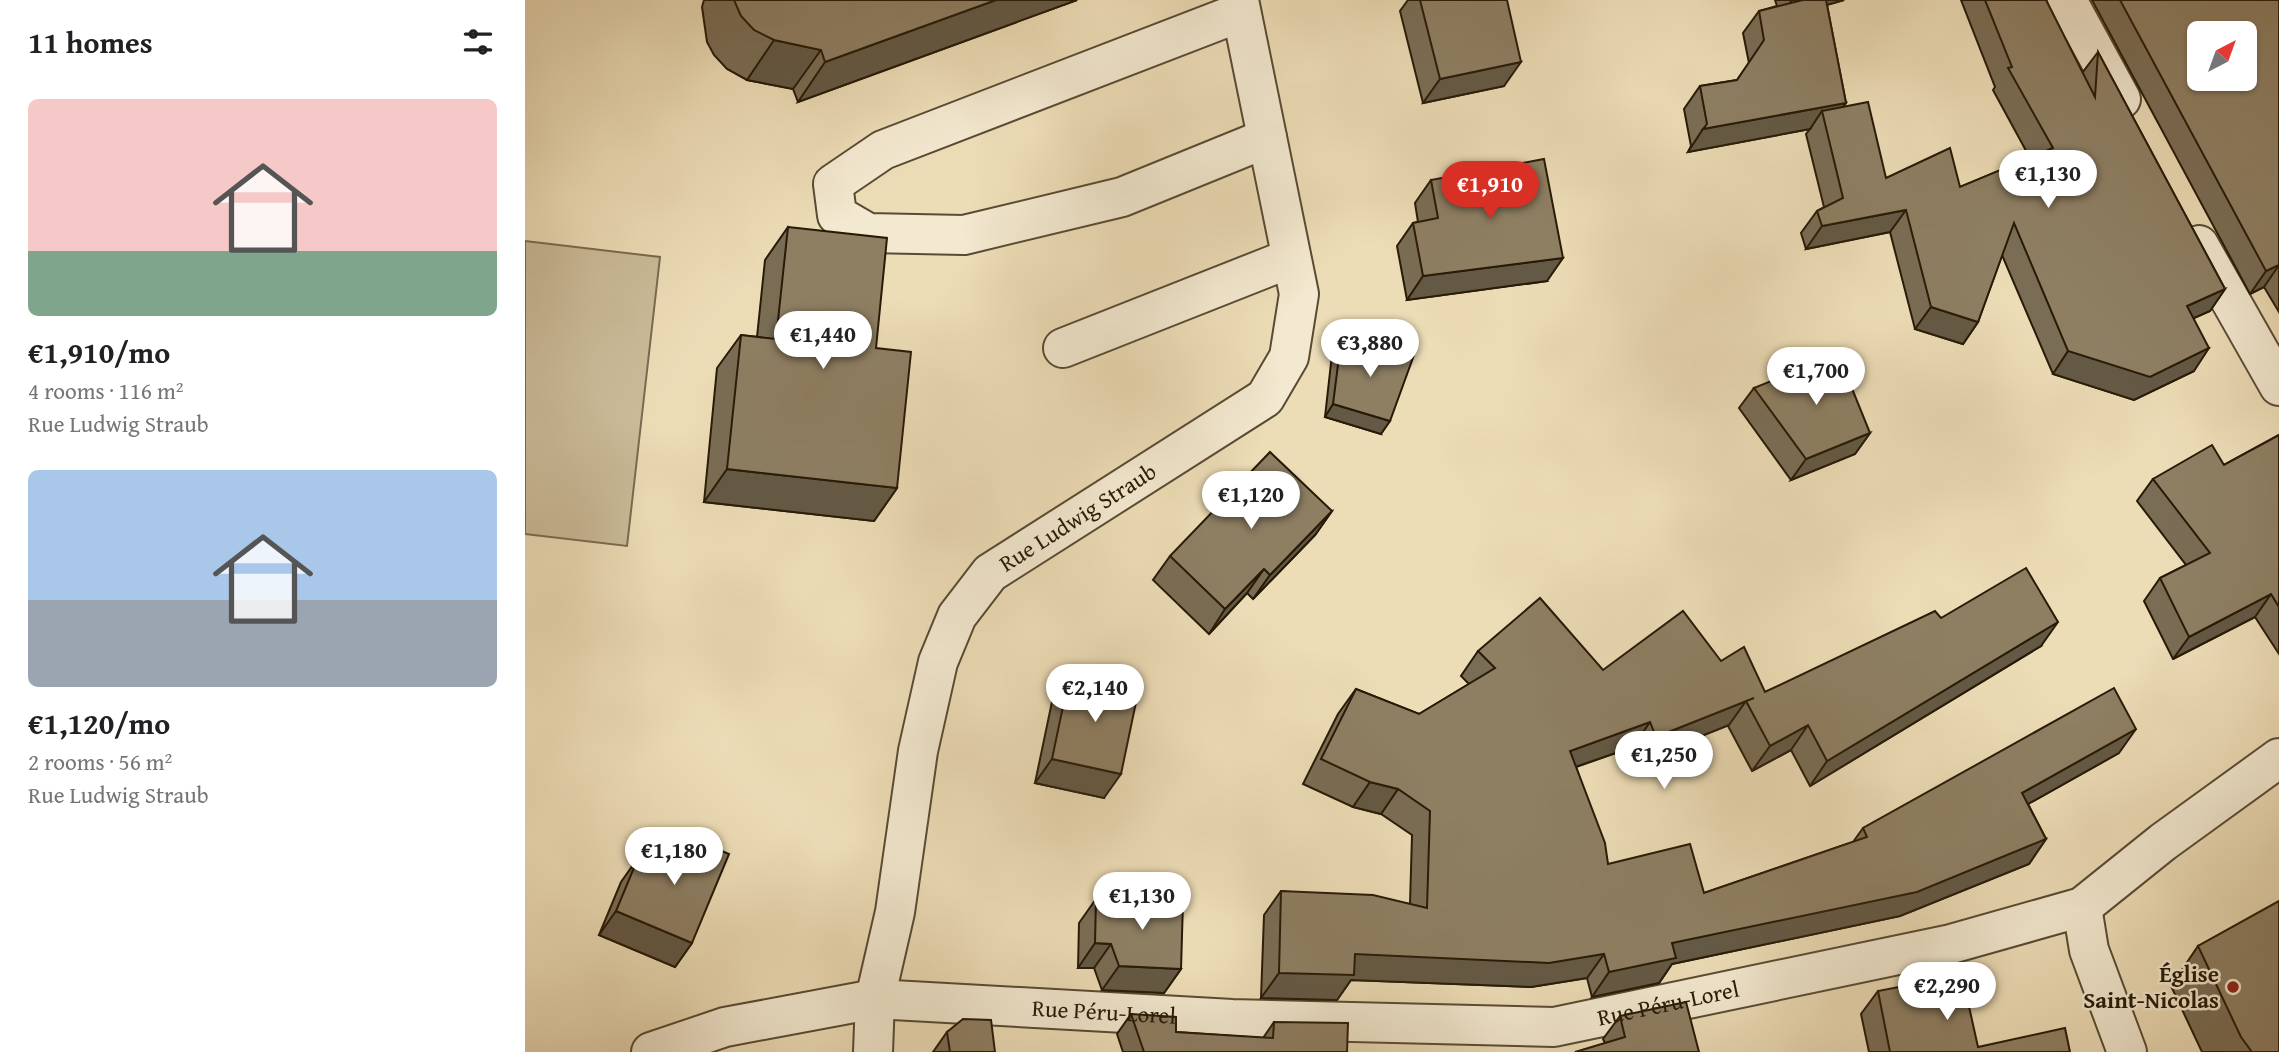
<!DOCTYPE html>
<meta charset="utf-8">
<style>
body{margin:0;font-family:"Gentium Book Plus",serif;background:#f2f2f2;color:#202124;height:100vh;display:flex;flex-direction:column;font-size:26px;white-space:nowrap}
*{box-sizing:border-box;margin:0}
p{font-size:23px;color:#757577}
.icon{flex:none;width:38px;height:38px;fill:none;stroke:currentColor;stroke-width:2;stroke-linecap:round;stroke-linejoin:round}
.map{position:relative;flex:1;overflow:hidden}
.panel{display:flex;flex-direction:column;background:#fff;width:525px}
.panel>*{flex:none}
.needle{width:46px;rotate:41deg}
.tools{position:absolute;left:1662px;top:21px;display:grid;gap:14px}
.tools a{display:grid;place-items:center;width:70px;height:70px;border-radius:10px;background:#fff;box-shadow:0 2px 5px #0004;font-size:35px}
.price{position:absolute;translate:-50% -60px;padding:0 16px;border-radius:24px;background:#fff;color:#222;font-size:23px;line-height:46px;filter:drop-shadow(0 2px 4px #0008)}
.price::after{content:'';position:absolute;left:50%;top:42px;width:21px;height:16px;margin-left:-10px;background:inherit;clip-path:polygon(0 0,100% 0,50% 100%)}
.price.on{background:#d93025;color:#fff}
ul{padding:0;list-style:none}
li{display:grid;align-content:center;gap:14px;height:371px;padding:0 28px}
li span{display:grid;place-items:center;height:217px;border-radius:10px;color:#555}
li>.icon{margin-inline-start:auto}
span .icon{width:126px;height:126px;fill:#fffc;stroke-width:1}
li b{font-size:30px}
h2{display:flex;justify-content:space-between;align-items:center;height:84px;padding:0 28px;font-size:30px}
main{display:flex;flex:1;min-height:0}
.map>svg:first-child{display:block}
.green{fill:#cbbc99;stroke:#796b50;stroke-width:2}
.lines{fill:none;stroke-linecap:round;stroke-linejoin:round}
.minor-casing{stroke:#584b33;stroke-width:42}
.minor{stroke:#f3e9d0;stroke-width:38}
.wall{fill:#7a6d55;stroke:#271a07;stroke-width:2}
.shaded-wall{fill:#635945;stroke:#271a07;stroke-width:2}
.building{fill:#8e7f63;stroke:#271a07;stroke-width:2;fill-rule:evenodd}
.poi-dot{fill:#8f2418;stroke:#f3e9d0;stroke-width:2.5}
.labels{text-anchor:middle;stroke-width:5;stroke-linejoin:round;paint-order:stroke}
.street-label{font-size:23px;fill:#271a07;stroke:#f3e9d0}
.poi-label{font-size:23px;font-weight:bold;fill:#271a07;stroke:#f3e9d0;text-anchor:end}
</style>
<main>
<section class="panel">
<h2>11 homes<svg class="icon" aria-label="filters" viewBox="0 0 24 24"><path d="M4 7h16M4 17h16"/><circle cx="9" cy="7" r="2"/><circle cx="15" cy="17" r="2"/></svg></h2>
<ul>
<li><span style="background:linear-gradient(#f6c9c9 70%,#7fa58c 0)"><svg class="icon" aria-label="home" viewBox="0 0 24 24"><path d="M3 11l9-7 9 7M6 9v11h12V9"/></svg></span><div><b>€1,910/mo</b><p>4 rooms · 116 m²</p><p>Rue Ludwig Straub</p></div></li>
<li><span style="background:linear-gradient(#a9c7e8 60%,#9aa5b1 0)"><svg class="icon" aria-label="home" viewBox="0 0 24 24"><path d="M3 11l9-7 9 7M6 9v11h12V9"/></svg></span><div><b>€1,120/mo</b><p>2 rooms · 56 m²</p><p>Rue Ludwig Straub</p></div></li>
</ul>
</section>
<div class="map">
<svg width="1754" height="1052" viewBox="0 0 1754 1052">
<rect width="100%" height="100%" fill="#edddb7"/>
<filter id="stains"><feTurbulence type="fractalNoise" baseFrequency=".00286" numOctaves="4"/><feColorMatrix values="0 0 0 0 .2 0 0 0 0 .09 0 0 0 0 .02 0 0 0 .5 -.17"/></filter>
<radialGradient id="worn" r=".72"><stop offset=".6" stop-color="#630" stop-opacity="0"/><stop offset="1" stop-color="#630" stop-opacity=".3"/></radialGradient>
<polygon class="green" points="0,241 135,257 102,546 0,534"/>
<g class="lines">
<g class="minor-casing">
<g id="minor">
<polyline points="1542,0 1596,99"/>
<polyline points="716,12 358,150 308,184 312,215 343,233 439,235 597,197 742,138"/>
<polyline points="1674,245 1754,386"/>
<polyline points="538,348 766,258"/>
<polyline points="1557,907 1564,950 1602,1052"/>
<path id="s1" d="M126,1052l74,-25 150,-28 357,20 322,8 397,-83 131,-37 81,-65 116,-84"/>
<path id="s2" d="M348,1052l2,-53 20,-87 23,-161 20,-89 19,-46 33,-43 275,-175 24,-41 10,-63 -60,-294"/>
</g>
</g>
<use href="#minor" class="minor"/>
</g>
<g class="wall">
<polygon points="179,0 552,0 273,102 268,89 222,80 202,69 189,55 182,42 177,7"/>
<polygon points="883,0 982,0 979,86 898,103 875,11"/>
<polygon points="1250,0 1319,0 1302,5 1321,103 1318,107 1361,178 1435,187 1505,158 1468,90 1470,87 1436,0 1521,0 1557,73 1573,52 1700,289 1685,311 1669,318 1669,371 1609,400 1528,374 1477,255 1453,322 1438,344 1390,329 1365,232 1281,249 1276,233 1292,211 1299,207 1281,134 1285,129 1163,152 1166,146 1159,109 1175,86 1212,80 1224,63 1218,33 1234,11 1252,6"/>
<polygon points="1567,0 1754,0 1754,312 1739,287 1725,294"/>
<polygon points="906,180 1022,281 882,300 872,246 888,223 893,222 890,203"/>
<polygon points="263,227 351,348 372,488 349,521 179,502 192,368 216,335 232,337 240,260"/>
<polygon points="816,341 856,434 800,417 807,354"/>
<polygon points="1229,388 1345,433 1330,454 1266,480 1214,408"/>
<polygon points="1754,435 1754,654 1730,617 1648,659 1619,601 1635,578 1661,565 1612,501 1628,479 1699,465"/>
<polygon points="807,511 790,535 728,599 722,593 684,634 628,580 645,556"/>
<polygon points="1416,618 1516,646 1285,786 1266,750 1227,771 1203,726 1204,725 1114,761 1108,747 1051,767 1083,864 1179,893 1328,842 1338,828 1594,753 1503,804 1521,839 1504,864 1375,916 1147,964 1134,983 1067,997 1062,978 1006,987 826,980 812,1000 736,998 739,915 756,891 885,904 887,835 856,814 828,807 778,784 813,714 831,689 894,714 944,684 936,676 953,651 1078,670 1196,661 1240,692"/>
<polygon points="545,673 579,798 510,783 528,697"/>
<polygon points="147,830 167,943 150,967 74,935 96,882 113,858 126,863 130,854"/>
<polygon points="571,899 656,969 639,993 577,990 569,968 553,968 554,923"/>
<polygon points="1673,946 1754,1052 1677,1052 1646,986"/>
<polygon points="1353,991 1453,1047 1545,1052 1344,1052 1336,1014"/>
<polygon points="606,1014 651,1032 738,1038 749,1022 822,1052 598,1052 592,1034"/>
<polygon points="1095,1016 1174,1052 1080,1043 1078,1039"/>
<polygon points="422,1032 470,1052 408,1052"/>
</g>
<g class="shaded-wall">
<polygon points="471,0 552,0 273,102 300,62"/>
<polygon points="1267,0 1319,0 1255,18"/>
<polygon points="249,40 296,50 268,89 222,80"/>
<polygon points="996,62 979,86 898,103 915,79"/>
<polygon points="1321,103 1305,125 1297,111 1285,129 1163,152 1178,129"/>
<polygon points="1381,210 1365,232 1281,249 1297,226"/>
<polygon points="1038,258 1022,281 882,300 898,276"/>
<polygon points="1754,265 1739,287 1725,294 1741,271"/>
<polygon points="1700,289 1685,311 1646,328 1662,306"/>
<polygon points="1406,307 1453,322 1438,344 1390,329"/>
<polygon points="1684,348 1669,371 1609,400 1528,374 1543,351"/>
<polygon points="808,404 865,421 856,434 800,417"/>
<polygon points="1345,433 1330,454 1266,480 1281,459"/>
<polygon points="202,469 372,488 349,521 179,502"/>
<polygon points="807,511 790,535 728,599 745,575"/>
<polygon points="739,569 722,593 684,634 700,609"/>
<polygon points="1746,594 1730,617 1648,659 1664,637"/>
<polygon points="1533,622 1516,646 1285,786 1302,761"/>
<polygon points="1229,698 1221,701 1204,725 1114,761 1131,737"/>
<polygon points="1125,722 1108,747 1027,775 1045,751"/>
<polygon points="1283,725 1266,750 1227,771 1245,746"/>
<polygon points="1611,729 1594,753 1480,817 1497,793"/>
<polygon points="527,759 596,774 579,798 510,783"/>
<polygon points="845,782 873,789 856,814 828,807"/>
<polygon points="1521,839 1504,864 1375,916 1147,964 1134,983 1067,997 1084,972 1147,943"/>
<polygon points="91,911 167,943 150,967 74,935"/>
<polygon points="570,943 586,944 569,968 553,968"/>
<polygon points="830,954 1079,954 1062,978 1006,987 826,980 812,1000 736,998 754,973"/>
<polygon points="594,966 656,969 639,993 577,990"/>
</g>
<g class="building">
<polygon points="209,0 471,0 300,62 296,50 249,40 229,30 216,16"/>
<polygon points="895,0 982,0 996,62 915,79"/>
<polygon points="1278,0 1301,0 1321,103 1178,129 1182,124 1175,86 1212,80 1239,40 1234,11"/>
<polygon points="1460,0 1521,0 1570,97 1573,52 1700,289 1662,306 1684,348 1625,377 1543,351 1489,223 1453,322 1406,307 1381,210 1297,226 1292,211 1318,198 1297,111 1343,102 1361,178 1425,148 1435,187 1528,148 1483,68 1487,67"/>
<path d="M1595,0h159v265l-13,6zM1675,33h45v46h-45z"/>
<polygon points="1019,159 1038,258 898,276 888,223 913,218 906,180"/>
<polygon points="263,227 362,238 351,348 386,352 372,488 202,469 216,335 251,339"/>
<polygon points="816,341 889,355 865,421 808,404"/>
<polygon points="1313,354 1345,433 1281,459 1229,388"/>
<polygon points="1754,435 1754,607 1746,594 1664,637 1635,578 1685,553 1628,479 1687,445 1699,465"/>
<polygon points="745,452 807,511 745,575 739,569 700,609 645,556"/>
<polygon points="1501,568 1533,622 1302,761 1283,725 1245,746 1221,701 1229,698 1131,737 1125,722 1045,751 1080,843 1083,864 1165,844 1179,893 1342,837 1338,828 1589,688 1611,729 1497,793 1521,839 1392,892 1147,943 1151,958 1084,972 1079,954 1024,963 830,954 829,975 754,973 756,891 848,895 902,908 905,811 873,789 845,782 796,759 831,689 894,714 970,668 953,651 1015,598 1078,670 1158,611 1196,661 1219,647 1240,692 1410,611 1416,618"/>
<polygon points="545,673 614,688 596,774 527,759"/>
<polygon points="147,830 204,854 167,943 91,911 113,858 133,866"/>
<polygon points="571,899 658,902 656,969 594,966 586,944 570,943"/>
<polygon points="1754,901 1754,1052 1727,1052 1716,1037 1673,946"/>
<polygon points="1437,975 1453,1047 1540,1028 1545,1052 1365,1052 1353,991"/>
<polygon points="1161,1002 1174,1052 1050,1052 1100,1037 1095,1016"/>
<polygon points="606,1014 651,1017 651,1032 748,1038 749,1022 823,1023 822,1052 619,1052"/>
<polygon points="438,1019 466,1020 470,1052 425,1052 422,1032"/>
</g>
<circle class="poi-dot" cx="1708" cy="987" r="7"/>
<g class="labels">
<g class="street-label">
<text dy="8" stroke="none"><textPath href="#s2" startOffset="604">Rue Ludwig Straub</textPath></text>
<text dy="8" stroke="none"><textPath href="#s1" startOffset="1027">Rue Péru-Lorel</textPath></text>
<text dy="8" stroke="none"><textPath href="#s1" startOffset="460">Rue Péru-Lorel</textPath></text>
</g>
<g class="poi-label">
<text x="1694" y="982">Église<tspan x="1694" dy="26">Saint-Nicolas</tspan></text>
</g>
</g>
<rect width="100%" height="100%" filter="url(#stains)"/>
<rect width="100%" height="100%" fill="url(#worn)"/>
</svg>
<div class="tools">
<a><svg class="needle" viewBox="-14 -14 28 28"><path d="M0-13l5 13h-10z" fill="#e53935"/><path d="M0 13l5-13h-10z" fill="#757577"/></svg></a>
</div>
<b class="price" style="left:1523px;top:210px">€1,130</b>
<b class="price on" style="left:965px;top:221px">€1,910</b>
<b class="price" style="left:298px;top:371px">€1,440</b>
<b class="price" style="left:845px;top:379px">€3,880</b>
<b class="price" style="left:1291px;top:407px">€1,700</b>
<b class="price" style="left:726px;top:531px">€1,120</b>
<b class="price" style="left:570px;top:724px">€2,140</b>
<b class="price" style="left:1139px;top:791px">€1,250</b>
<b class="price" style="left:149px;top:887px">€1,180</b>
<b class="price" style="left:617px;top:932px">€1,130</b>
<b class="price" style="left:1422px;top:1022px">€2,290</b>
</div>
</main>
